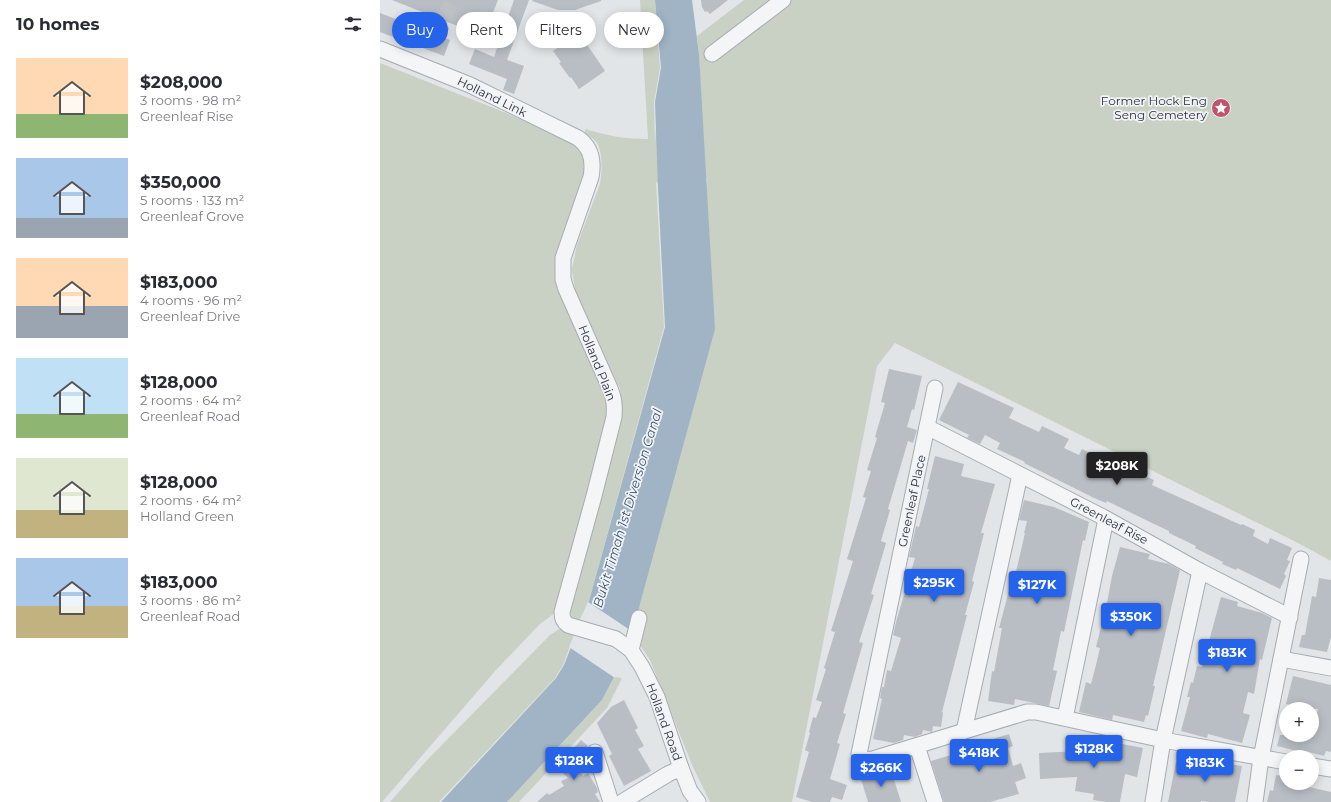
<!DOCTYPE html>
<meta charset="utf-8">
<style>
body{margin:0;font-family:Montserrat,sans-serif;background:#f2f2f3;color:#2b2b33;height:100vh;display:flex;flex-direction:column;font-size:15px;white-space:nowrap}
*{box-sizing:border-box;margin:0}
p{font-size:13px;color:#7c7c81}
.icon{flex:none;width:22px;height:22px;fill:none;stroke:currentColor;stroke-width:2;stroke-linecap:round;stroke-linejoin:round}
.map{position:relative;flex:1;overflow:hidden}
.side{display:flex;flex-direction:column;background:#fff;width:380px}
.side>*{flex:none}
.banner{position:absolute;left:12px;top:12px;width:380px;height:36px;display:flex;gap:8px}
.controls{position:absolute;left:899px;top:702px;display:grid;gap:8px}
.controls a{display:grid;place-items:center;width:40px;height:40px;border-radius:50%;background:#fff;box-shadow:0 2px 10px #0003;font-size:20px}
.price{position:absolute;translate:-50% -34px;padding:0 9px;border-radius:4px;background:#2563eb;color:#fff;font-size:13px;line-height:26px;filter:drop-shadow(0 1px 2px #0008)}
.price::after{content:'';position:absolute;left:50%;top:24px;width:12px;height:9px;margin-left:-6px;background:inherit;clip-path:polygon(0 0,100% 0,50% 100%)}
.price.active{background:#222;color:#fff}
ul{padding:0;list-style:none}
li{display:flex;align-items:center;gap:12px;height:100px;padding:0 16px}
li span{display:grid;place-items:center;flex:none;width:112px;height:80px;border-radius:0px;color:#555}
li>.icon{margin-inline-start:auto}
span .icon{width:48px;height:48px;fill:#fffc;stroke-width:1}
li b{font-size:17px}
h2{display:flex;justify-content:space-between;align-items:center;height:48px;padding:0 16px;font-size:17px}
.tag{padding:0 14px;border-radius:18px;background:#fff;box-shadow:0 2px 10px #0003;font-size:14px;line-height:36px}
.tag.active{background:#2563eb;color:#fff}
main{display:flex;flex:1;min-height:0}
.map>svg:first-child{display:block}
.green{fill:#c8d1c3}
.water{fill:#a0b4c5}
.pier{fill:#e1e5e8}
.building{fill:#b9bec5}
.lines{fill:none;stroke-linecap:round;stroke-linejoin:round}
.minor-tunnel{stroke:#bdc1c6;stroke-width:15;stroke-dasharray:15 8;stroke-linecap:butt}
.minor-casing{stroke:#a7acb2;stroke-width:17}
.minor{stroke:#f4f5f7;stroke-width:15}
.labels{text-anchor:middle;stroke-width:3.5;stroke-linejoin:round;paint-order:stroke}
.street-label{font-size:12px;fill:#2b333e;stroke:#f1f3f6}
.poi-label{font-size:12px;fill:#2b333e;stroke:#f1f3f6;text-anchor:end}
.water-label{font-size:13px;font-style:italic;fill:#3a546e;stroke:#f1f3f6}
</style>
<main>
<section class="side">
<h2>10 homes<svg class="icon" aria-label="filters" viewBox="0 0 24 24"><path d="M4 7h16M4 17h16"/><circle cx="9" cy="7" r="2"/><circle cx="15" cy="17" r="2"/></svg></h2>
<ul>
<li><span style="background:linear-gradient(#ffd9b3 70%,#8fb573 0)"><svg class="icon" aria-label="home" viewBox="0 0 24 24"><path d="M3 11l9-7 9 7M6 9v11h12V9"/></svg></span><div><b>$208,000</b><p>3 rooms · 98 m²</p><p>Greenleaf Rise</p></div></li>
<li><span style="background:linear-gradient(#a9c7e8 75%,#9aa5b1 0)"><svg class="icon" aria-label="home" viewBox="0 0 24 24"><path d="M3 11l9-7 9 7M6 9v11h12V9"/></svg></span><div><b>$350,000</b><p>5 rooms · 133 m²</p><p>Greenleaf Grove</p></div></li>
<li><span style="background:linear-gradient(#ffd9b3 60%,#9aa5b1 0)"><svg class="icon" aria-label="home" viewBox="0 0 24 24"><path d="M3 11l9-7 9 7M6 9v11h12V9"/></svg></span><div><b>$183,000</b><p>4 rooms · 96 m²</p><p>Greenleaf Drive</p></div></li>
<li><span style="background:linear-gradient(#bfe0f5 70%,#8fb573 0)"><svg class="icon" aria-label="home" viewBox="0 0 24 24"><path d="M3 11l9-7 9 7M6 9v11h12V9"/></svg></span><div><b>$128,000</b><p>2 rooms · 64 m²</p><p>Greenleaf Road</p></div></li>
<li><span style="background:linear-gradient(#dfe7d0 65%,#c2b280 0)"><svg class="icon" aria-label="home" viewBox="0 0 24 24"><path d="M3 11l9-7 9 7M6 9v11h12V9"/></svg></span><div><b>$128,000</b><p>2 rooms · 64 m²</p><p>Holland Green</p></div></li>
<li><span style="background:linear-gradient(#a9c7e8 60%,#c2b280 0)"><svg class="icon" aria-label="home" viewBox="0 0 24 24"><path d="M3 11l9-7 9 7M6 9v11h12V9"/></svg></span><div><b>$183,000</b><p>3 rooms · 86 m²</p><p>Greenleaf Road</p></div></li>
</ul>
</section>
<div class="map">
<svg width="951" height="802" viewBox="0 0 951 802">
<rect width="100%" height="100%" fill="#e1e5e8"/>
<g class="green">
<path d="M260,0h15l5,68 -6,34 1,41 2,-34 44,-3 -2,-52 -2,-18 47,-36h587v561l-33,-18 -403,-200 -18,23 -85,436h-82l-17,-35 -43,-107 -18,-27 75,-454 -50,4 -1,-2 8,146 -75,274 -10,20 -6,-1 -3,-9 51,-195 1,-11 -2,-16 -45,-99 -3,-21 5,-24 23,-61c2,-10 3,-32 -3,-41 -2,-4 -9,-7 -13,-10l2,-4c21,7 40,10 62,10z"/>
<polygon points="0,63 192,139 209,160 179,257 227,392 230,411 176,612 160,624 116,670 2,802 0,802"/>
<polygon points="181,628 195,632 183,665 175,678 59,802 10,802 48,759 170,635"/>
<polygon points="234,677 242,678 227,708 139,802 127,802 222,700"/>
</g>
<polygon class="water" points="275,0 312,0 319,54 335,329 252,633 234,677 222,700 127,802 61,802 176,678 184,665 209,601 285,327 278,188 275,102 281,68"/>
<polygon class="pier" points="208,602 253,632 235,678 189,647"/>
<g class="building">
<polygon points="12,0 118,0 104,35 86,27 85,29"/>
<polygon points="134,0 149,0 127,60 144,66 134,94 123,90 127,79 89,64 95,49 114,57"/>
<polygon points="153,0 221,0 221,1 195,10 178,10 152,1"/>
<polygon points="321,0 348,0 330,14 327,11 325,12 322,7"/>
<polygon points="0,13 70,40 64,56 0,32"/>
<polygon points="199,33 225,71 199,89 191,77 190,78 179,63 181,62 173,51"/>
<polygon points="509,369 542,376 534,410 532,409 527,427 537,430 533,443 528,441 508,509 510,510 501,541 506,543 491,594 494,595 479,642 483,643 463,713 466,714 457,743 460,744 450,779 467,785 462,800 452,797 450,802 432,802 416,797 429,752 425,750 430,733 429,732 433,717 436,718 442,702 436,700 446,669 444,668 455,632 451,631 473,561 467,559 486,498 483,497 491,471 487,470 497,438 495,437 505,403 501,402"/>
<polygon points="578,382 634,408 629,418 659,432 662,426 689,439 684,448 699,455 702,449 716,456 714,462 728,469 730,465 746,472 748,468 774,480 772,485 861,525 862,524 875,530 873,536 888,544 890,538 912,548 907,560 910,561 904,574 906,576 900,589 857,568 856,570 842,564 843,562 815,548 816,546 789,533 789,531 774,524 727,501 726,503 714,498 644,463 645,462 617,449 620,443 605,435 600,444 587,438 589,435 559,420"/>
<polygon points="555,456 584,464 581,476 615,484 601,533 604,533 592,581 594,582 585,615 587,615 562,712 563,713 561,727 553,726 552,732 543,730 542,734 535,737 524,735 523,740 514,743 493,739 502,699 500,698 502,687 504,687 507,670 511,671 521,638 513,635 516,622 535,558 529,557 536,526 539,527 549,489 547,489"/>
<polygon points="644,500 674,507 709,522 705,541 703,540 684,632 681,631 673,670 677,671 669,706 635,699 634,705 608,701 612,671 614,672 622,628 619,628 634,572 636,572 645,533 644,533 647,521 639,520"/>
<polygon points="740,547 770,554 768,559 789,564 800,570 773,686 775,686 768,716 766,715 764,722 733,715 732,720 699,712 706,682 711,684 716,665 720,648 716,647 723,619 724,619 732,576"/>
<polygon points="939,578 951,580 951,637 947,652 919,647 922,635 925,635 932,596 936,597"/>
<polygon points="841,597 858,602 857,606 882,613 892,618 882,660 880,659 874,694 868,692 863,713 870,715 862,743 828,734 827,738 801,731 810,697 807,697 811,682 813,683 817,666 822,667"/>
<polygon points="913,676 951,685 951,752 946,751 944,756 921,750 921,752 897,746 900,735 932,735 938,709 926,709 906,704"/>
<polygon points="244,700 258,728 255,730 264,746 258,749 271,771 244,786 229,756 232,754 217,723 231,707"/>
<polygon points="629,734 633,746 628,748 633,766 641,763 646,778 635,782 639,794 610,802 564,802 551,761 604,745 603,742"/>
<polygon points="201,740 208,746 203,752 205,754 196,764 203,776 208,773 217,788 218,792 215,794 220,802 157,802 167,793 169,795 184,786 181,781 188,778 177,767"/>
<polygon points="701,742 741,749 742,744 763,748 757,777 745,774 740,802 727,802 713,800 714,794 695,791 697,777 660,779 659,753 699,751"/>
<polygon points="832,761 862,766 855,802 829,802 821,801 821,802 788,802 796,762 831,768"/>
<polygon points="511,770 521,802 488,802 481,779"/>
<polygon points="896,775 906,777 906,783 930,783 929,787 951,792 951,802 887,802 890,790 893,791"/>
</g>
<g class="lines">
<polyline class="minor-tunnel" points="57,39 72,0"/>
<g class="minor-casing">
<g id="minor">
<path d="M0,49l90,36 108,53c13,9 16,23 13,39l-28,81v21l3,10 43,97c5,12 6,18 5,31l-20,79 -32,116c0,6 1,9 6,13l48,14 15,11 11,17 15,30 24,71 9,23 8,11"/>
<polyline points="332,54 403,0"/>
<polyline points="555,388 479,754 483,760 493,759 647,712 656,712 783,740 906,762"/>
<polyline points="547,427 723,517 820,571 910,617"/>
<polyline points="251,650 259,618"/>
<polyline points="901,659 951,668"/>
<polyline points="685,718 726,519"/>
<polyline points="584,731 640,475"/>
<polyline points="537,746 555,802"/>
<polyline points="215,752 231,802"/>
<polyline points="932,766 951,769"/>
<polyline points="242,802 288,774 301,768"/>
<polyline points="773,802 783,740 820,571"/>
<polyline points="875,802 881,758 921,559"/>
</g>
</g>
<use href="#minor" class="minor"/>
</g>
<defs>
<g id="sight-disc" transform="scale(1)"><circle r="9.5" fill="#c0546b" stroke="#f1f3f6"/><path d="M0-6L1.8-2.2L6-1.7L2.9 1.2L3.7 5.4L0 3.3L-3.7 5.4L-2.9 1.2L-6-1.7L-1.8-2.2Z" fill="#fff"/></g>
</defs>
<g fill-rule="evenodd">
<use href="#sight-disc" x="841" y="108"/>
</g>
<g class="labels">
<g class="street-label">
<text transform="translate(112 97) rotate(26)" y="4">Holland Link</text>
<text transform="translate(217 363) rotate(68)" y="4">Holland Plain</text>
<text transform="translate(532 501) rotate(-78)" y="4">Greenleaf Place</text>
<text transform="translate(729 521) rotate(28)" y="4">Greenleaf Rise</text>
<text transform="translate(284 722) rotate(70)" y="4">Holland Road</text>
</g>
<g class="poi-label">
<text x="827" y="105">Former Hock Eng<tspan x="827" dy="14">Seng Cemetery</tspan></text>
</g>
<g class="water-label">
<text transform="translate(247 508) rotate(-73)" y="5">Bukit Timah 1st Diversion Canal</text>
</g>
</g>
</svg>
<div class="controls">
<a>+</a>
<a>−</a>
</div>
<b class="price active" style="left:737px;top:486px">$208K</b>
<b class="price" style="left:554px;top:603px">$295K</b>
<b class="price" style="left:657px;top:605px">$127K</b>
<b class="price" style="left:751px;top:637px">$350K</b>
<b class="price" style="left:847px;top:673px">$183K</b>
<b class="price" style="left:714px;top:769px">$128K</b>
<b class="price" style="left:599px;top:773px">$418K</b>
<b class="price" style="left:194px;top:781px">$128K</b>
<b class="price" style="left:825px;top:783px">$183K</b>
<b class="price" style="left:501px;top:788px">$266K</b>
<div class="banner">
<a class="tag active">Buy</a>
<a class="tag">Rent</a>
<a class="tag">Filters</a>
<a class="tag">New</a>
</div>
</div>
</main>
